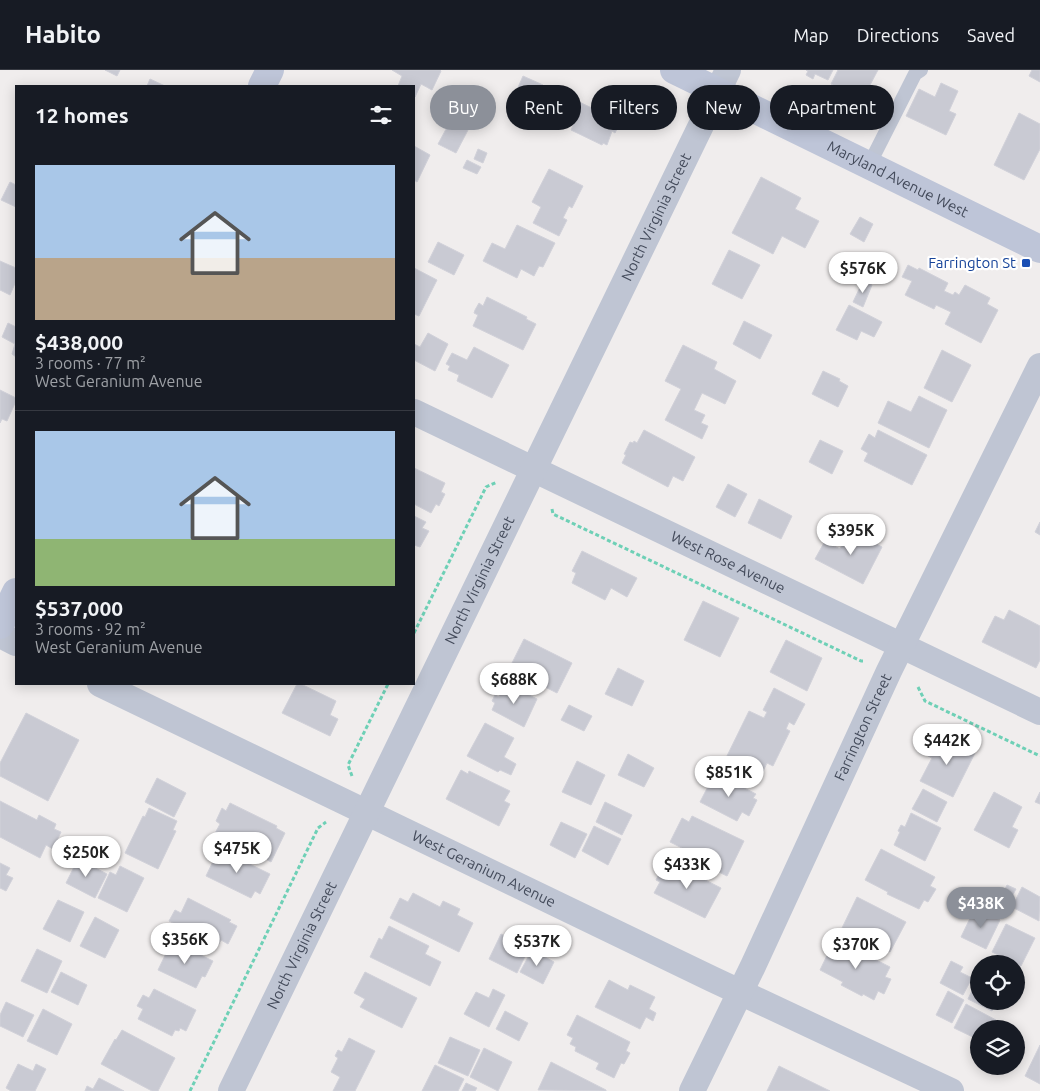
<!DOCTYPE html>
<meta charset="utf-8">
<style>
body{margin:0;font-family:Ubuntu,sans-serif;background:#20242c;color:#f1f3f6;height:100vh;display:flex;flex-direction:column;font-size:19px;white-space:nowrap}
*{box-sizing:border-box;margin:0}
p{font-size:16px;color:#9ea1a6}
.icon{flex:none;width:28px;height:28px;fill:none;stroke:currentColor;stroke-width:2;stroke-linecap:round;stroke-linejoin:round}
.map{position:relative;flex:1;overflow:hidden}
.drawer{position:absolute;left:15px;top:15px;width:400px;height:600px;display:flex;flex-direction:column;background:#171b24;border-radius:0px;box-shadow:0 2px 12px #0003}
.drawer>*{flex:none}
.hud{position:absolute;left:430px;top:15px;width:475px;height:45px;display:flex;gap:10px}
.buttons{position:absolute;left:970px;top:885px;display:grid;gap:10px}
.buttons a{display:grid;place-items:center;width:55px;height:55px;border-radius:50%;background:#171b24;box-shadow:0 2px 12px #0003;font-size:25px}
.price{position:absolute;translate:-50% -42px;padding:0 11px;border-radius:18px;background:#fff;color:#222;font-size:16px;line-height:32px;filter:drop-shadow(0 1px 2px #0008)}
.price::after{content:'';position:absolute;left:50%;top:30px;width:15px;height:11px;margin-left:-8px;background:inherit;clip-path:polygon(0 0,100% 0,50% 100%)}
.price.selected{background:#8c9099;color:#fff}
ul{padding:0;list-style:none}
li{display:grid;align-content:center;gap:10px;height:265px;padding:0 20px}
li+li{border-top:1px solid #363941}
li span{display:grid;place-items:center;height:155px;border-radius:0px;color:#555}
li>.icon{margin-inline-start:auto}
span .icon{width:90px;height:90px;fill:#fffc;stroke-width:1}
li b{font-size:21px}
h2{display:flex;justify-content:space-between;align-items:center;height:60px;padding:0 20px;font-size:21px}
.tag{padding:0 18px;border-radius:22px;background:#171b24;box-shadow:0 2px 12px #0003;font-size:18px;line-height:45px}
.tag.selected{background:#8c9099;color:#fff}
header{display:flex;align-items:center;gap:30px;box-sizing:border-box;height:70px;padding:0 25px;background:#171b24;border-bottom:1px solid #363941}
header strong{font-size:24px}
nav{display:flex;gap:28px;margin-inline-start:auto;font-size:18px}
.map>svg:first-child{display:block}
.building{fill:#c9cad3;stroke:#d1d1d9}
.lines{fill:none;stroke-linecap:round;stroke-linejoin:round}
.path{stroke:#6ed0b6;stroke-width:3;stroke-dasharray:4 2.5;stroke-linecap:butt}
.lane{stroke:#bfc5d3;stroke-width:14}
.street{stroke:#bfc5d3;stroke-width:26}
.secondary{stroke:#bec5d8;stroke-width:28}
.transit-dot{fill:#1a4fb4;stroke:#fff;stroke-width:2}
.labels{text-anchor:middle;stroke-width:4.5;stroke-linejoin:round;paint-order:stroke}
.street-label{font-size:15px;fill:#444b5b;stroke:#fff}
.transit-label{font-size:15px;fill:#164399;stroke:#fff;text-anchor:end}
</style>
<header>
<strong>Habito</strong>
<nav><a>Map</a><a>Directions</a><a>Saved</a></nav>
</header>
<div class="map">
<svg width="1040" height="1021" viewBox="0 0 1040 1021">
<rect width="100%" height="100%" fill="#f0eded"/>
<g class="building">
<polygon points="105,0 120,0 117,6"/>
<polygon points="392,0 440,0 441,1 432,20 421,14 415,27 414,16 398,16 402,6"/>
<polygon points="806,0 833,0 828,10 815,4 813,9 806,5 808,1"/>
<polygon points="838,0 878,0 862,30 860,29 856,36 829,23 833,15 831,14"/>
<polygon points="1032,0 1040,0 1040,12 1029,6"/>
<polygon points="523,6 543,15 532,38 513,29"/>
<polygon points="150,9 165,16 147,16"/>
<polygon points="941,13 958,21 949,41 956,44 946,65 906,46 919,19 935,27"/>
<polygon points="575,30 617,50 615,54 619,55 615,63 612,61 607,75 603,73 602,75 571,60 578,44 570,40"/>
<polygon points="1019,43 1040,54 1040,79 1024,110 994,95"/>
<polygon points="451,50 468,60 456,83 438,74"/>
<polygon points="414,76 430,85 417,112 414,110"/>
<polygon points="478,79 487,83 483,93 474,89"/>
<polygon points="467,90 481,97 477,104 463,98"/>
<polygon points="549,99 583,116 572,138 569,136 563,148 567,150 559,166 533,153 541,137 532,132"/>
<polygon points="761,107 801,128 795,139 819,151 805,178 782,166 773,184 732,163"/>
<polygon points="10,112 16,115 16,137 1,130"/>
<polygon points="860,147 873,154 864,172 850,164"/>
<polygon points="517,155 555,173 543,197 539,196 534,206 521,199 517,208 483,191 492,173 505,179"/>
<polygon points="438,172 464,185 454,205 428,192"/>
<polygon points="729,180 760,195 742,229 712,214"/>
<polygon points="0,191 16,198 16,211 10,225 0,220"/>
<polygon points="908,195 918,200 919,198 948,213 944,221 953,225 955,222 959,225 965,215 990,228 987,234 998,240 981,273 945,254 951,242 936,235 934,239 905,225 912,211 902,207"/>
<polygon points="414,198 437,210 419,246 414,244"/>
<polygon points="863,211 872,215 863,237 853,232"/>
<polygon points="487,227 527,247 526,249 536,254 523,280 473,256 478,245 474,243 475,240 479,233 483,236"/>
<polygon points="849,235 882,252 874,267 861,261 857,270 836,260"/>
<polygon points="744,251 772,265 760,289 733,274"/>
<polygon points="8,253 16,257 16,287 12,284 15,274 2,267"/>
<polygon points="428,263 448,274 435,301 414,290 414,274 420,277"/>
<polygon points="683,275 717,292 714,299 736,311 725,334 702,323 694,340 705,345 701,353 708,356 702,369 665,350 681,319 665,311"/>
<polygon points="474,277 509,295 492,328 457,311 459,305 448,300 450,296 446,294 452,283 467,290"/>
<polygon points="942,280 971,295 952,332 924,318"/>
<polygon points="823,301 840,309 839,311 848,316 838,337 812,324"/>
<polygon points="0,320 16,328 16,331 7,351 2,349 0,353"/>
<polygon points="919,326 947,340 929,378 878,353 888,331 911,342"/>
<polygon points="644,360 695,387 683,411 673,406 668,417 622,393 626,385 624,384 630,372 633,373 634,371 637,373"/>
<polygon points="878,360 927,385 912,415 864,391 868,383 861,379 869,364 875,368"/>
<polygon points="820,370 843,381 832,404 809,392"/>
<polygon points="414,398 445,413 441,422 445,424 439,436 436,434 431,443 414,434"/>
<polygon points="728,414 747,424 735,447 716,437"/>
<polygon points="759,429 792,446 781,469 748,453"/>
<polygon points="414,446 426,452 422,458 429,461 420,477 414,475"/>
<polygon points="1040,452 1040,465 1035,462"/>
<polygon points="850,460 882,477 863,514 815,489 825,471 840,479"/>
<polygon points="582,481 637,508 627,527 611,518 605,530 572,513 576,503 572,501"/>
<polygon points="703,531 739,548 720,587 684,570"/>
<polygon points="1009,540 1040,556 1040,590 1036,598 982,572 995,546 1004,550"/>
<polygon points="524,569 572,593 557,623 509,599"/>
<polygon points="786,570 822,588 807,621 770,602"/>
<polygon points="618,598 644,611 632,636 605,624"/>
<polygon points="505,613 537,629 524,657 492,640 495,633 492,631 495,625 499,627"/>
<polygon points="297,614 301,614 336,631 330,645 338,649 330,666 282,643"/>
<polygon points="774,618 805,634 794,655 789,652 786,659 790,661 773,696 767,693 759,710 724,692 749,641 764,648 767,642 763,640"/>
<polygon points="569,635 592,646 584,661 561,650"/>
<polygon points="26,643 79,670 48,731 0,706 0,693"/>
<polygon points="485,653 514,668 504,687 516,694 511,705 500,700 498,702 467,686"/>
<polygon points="938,665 975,683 953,727 920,711 932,688 928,686"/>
<polygon points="628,684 654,698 644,717 618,705"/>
<polygon points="577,691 605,705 591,735 562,722"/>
<polygon points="461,700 468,704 469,701 510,721 504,731 510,734 499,756 446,729"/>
<polygon points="715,703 756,724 753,728 757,730 749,746 742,742 737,751 700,732"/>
<polygon points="157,708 186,723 174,747 145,732"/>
<polygon points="923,719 947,732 937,752 912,739"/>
<polygon points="994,722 1022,737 1012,757 1018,760 1009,778 974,760"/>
<polygon points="1040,722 1040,734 1035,732"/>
<polygon points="0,731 37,750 39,745 56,754 54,759 61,762 53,779 46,775 40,788 0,767"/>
<polygon points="605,732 632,745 622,765 596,752"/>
<polygon points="230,733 277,756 276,758 285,763 271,792 262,787 260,790 213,767 220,754 216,751 222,738 226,741"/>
<polygon points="149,738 177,751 173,760 176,761 158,799 125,783 143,746 145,747"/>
<polygon points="911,743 941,758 925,791 894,775 900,762 898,761 901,755 905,757"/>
<polygon points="692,746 744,771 727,806 680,783 682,778 670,772 682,748 689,752"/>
<polygon points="561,752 587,764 575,788 550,775"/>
<polygon points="594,756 621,769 608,795 582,781"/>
<polygon points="219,779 270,804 260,824 255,821 251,828 206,806"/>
<polygon points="881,779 935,807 930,816 936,819 928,832 924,830 919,839 887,824 888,822 865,810"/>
<polygon points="78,789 107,804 95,828 66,813"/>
<polygon points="670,792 721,818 705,848 654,823 660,812 656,810 661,800 665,802"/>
<polygon points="0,793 10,798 6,805 13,808 6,821 0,818"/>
<polygon points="120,796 144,808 127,842 98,828 110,802 116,805"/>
<polygon points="1007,815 1016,819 1009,832 1001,827"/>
<polygon points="1022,817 1040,827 1039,851 1012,837"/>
<polygon points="413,823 440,837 443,831 460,839 457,845 473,853 459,882 390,848 400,828 408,832"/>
<polygon points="857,827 906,852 890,882 842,858"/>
<polygon points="188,828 231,850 229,852 237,856 228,874 221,870 218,875 169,851 175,840 181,843"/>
<polygon points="58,830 84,842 70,872 43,859"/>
<polygon points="975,838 1000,850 986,879 961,867"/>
<polygon points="95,847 119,860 105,888 80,876"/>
<polygon points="1006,854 1035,868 1021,896 992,882"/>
<polygon points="389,856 429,876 425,884 441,892 430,916 370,887 379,868 382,870"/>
<polygon points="501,864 529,878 517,903 489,889"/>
<polygon points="835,869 890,897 885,907 891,909 884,924 878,921 874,930 863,924 862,926 841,915 843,912 820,900"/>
<polygon points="172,871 213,891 205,907 202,906 196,918 158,900"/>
<polygon points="37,879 62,891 47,923 21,911"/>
<polygon points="532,880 554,892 543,914 520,902"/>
<polygon points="951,891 963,897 960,902 972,908 963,925 940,913"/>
<polygon points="61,902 87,915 78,935 51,922"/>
<polygon points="365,902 417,928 402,958 360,937 365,929 354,923"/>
<polygon points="609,910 628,920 630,915 655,927 649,939 656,943 653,951 646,947 640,959 595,937"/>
<polygon points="976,912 979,914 979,931 997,931 992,941 968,929"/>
<polygon points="154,919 196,940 186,961 180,958 179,961 175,960 172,966 138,949 143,939 137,936 143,925 149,928"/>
<polygon points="493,919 505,925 489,957 464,944 476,922 489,928"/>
<polygon points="948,921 964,930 952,953 936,945"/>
<polygon points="6,932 34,945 23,967 0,956 0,945"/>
<polygon points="966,934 996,950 992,959 979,959 979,970 954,958"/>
<polygon points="43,939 72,954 57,985 27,971"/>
<polygon points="505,941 528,953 519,971 496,959"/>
<polygon points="577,945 630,972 626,981 630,983 624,994 621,993 614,1008 596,999 599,993 575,981 576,977 570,974 573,968 567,965"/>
<polygon points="122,960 175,988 158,1021 152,1021 101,994 115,969 116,970"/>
<polygon points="450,967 480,980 468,1006 438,993"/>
<polygon points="349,968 375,981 355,1021 333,1021 340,1007 331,1002 338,988 335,986 338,980 342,982"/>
<polygon points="1040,975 1040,1014 1025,1006"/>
<polygon points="484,978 512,992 498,1021 470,1007"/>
<polygon points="551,992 606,1020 606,1021 538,1020"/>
<polygon points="18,994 33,1001 36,994 46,999 35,1021 11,1021 6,1018"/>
<polygon points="435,995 464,1009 458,1021 422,1021"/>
<polygon points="779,996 830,1021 767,1021"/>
<polygon points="99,1008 124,1021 85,1021 87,1016 93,1019"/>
<polygon points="466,1013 477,1018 475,1021 462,1021"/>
</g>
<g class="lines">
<g class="path">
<polyline points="552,439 553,444 861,591 863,591"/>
<polyline points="414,563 486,417 497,412"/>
<polyline points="918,617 925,631 1040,686"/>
<polyline points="352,706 348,695 388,614"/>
<polyline points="190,1021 318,758 326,752"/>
</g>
<polyline class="lane" points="869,95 915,4 921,0"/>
<g class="street">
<path id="s1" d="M414,342l626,300"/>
<polyline points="0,565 16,573"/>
<path id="s2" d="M100,614l612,295 239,112"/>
<path id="s3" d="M231,1021l497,-1021"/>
<path id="s4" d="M692,1021l61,-125 136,-295 151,-305"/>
</g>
<g class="secondary">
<path id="s5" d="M674,0l366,179"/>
<polyline points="262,16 270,0"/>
<polyline points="0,555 16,522"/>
</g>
</g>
<rect class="transit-dot" x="1021" y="188" width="10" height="10" rx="2.5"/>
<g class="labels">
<g class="street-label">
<text dy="5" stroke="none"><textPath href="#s5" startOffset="249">Maryland Avenue West</textPath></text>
<text dy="5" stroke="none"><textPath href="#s3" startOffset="972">North Virginia Street</textPath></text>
<text dy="5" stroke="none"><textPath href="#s1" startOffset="348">West Rose Avenue</textPath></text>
<text dy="5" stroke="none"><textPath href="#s3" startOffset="568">North Virginia Street</textPath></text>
<text dy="5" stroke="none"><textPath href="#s4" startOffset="402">Farrington Street</textPath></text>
<text dy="5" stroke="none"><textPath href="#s2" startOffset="426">West Geranium Avenue</textPath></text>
<text dy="5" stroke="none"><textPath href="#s3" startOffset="162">North Virginia Street</textPath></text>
</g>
<g class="transit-label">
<text x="1016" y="198">Farrington St</text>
</g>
</g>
</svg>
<div class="buttons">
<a><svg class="icon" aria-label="locate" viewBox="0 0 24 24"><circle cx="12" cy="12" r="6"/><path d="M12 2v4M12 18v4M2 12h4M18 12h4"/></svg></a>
<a><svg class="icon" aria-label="layers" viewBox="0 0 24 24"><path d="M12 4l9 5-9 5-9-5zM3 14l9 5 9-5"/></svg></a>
</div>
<b class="price" style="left:863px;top:224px">$576K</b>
<b class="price" style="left:851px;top:486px">$395K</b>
<b class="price" style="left:514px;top:635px">$688K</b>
<b class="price" style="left:947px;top:696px">$442K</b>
<b class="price" style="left:729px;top:728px">$851K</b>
<b class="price" style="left:237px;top:804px">$475K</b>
<b class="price" style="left:86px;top:808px">$250K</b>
<b class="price" style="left:687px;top:820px">$433K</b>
<b class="price selected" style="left:981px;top:859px">$438K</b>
<b class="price" style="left:185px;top:895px">$356K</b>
<b class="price" style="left:537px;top:897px">$537K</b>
<b class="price" style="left:856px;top:900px">$370K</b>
<div class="hud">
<a class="tag selected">Buy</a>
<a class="tag">Rent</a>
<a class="tag">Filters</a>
<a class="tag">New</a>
<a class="tag">Apartment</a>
</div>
<section class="drawer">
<h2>12 homes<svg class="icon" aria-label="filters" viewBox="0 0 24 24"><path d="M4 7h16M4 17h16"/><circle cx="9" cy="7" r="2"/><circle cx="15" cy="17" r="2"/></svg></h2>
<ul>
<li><span style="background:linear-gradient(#a9c7e8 60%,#b9a48a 0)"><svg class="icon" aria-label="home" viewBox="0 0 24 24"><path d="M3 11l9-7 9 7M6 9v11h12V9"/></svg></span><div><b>$438,000</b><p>3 rooms · 77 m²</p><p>West Geranium Avenue</p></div></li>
<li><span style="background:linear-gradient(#a9c7e8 70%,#8fb573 0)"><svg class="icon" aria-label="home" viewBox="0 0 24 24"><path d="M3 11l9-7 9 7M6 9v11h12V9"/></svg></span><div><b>$537,000</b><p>3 rooms · 92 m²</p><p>West Geranium Avenue</p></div></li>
</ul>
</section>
</div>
